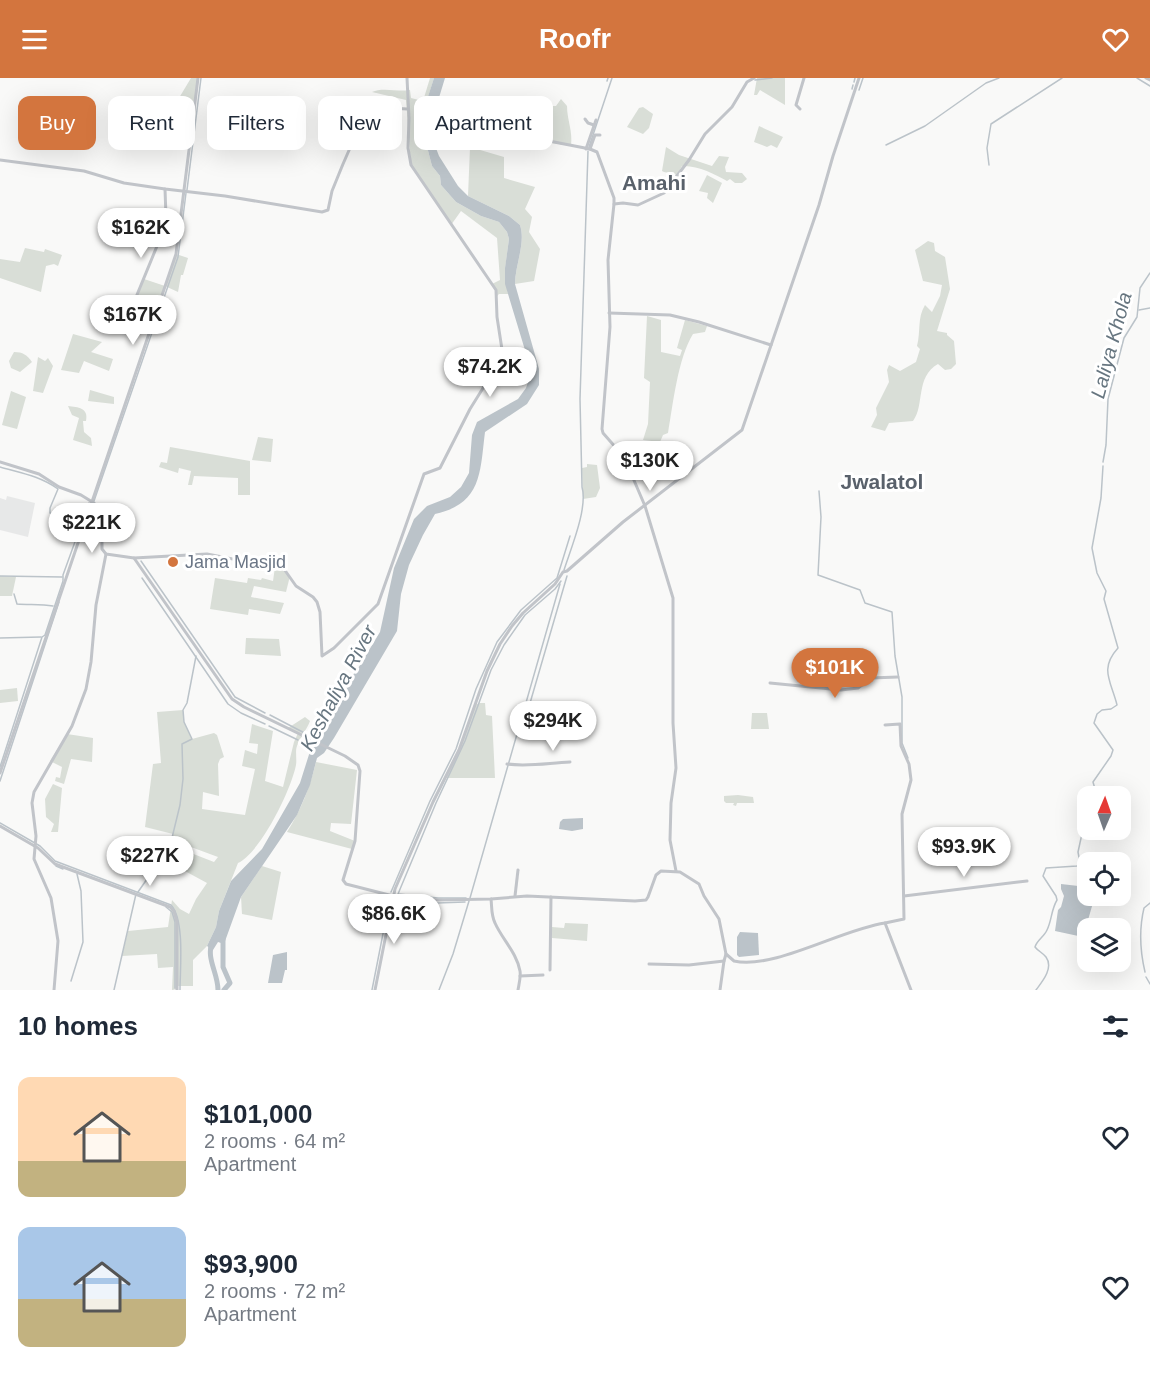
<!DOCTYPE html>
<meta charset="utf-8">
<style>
body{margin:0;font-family:Arial,sans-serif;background:#f6f6f7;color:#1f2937;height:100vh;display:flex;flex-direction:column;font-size:22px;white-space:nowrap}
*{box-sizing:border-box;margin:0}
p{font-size:20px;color:#747a83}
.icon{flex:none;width:33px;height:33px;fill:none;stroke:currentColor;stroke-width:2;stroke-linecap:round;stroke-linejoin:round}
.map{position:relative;height:912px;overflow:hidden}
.panel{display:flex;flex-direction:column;background:#fff;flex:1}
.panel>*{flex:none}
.hud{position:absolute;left:18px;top:18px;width:600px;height:54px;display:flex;gap:12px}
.needle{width:39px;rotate:2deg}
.fabs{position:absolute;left:1077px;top:708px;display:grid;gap:12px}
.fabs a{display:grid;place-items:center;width:54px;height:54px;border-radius:12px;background:#fff;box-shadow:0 6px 24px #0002;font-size:30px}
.price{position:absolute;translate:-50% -51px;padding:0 14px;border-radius:21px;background:#fff;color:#222;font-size:20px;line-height:39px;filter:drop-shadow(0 2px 3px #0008)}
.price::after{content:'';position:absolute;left:50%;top:36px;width:18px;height:14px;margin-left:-9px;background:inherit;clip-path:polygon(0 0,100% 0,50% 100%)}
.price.selected{background:#d3753e;color:#fff}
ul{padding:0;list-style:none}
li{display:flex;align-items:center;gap:18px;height:150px;padding:0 18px}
li span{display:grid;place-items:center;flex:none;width:168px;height:120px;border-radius:12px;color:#555}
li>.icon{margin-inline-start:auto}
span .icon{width:72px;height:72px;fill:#fffc;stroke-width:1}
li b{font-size:26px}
h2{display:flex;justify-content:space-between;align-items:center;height:72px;padding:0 18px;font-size:26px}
.tag{padding:0 21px;border-radius:12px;background:#fff;box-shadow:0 6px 24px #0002;font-size:21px;line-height:54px}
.tag.selected{background:#d3753e;color:#fff}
header{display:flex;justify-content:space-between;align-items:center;height:78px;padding:0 18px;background:#d3753e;color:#fff;font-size:27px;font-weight:700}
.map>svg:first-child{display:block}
.built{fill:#e7e8e8}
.green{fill:#d9ded7}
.water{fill:#bbc3c9}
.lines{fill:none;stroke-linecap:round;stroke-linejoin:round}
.stream{stroke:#bbc3c9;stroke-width:1.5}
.river{stroke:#bbc3c9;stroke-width:5}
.minor{stroke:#c1c4c9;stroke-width:3}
.poi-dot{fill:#d3753e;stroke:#fff;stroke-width:2}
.labels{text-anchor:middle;stroke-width:6;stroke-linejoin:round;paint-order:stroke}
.poi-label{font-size:18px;fill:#6b7686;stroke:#fff;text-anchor:start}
.water-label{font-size:20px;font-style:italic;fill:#677680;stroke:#fff}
.quarter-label{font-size:21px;font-weight:bold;fill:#59616b;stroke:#fff}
</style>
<header><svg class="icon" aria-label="menu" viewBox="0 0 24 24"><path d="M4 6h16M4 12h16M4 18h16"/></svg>Roofr<svg class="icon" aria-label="heart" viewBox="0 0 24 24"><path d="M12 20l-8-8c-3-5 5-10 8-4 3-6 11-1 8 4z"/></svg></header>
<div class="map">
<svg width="1150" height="912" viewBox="0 0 1150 912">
<rect width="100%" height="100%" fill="#f9f9f8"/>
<polygon class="built" points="7,418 35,425 28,459 0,452 0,420 6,422"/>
<g class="green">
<polygon points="191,0 198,0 194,37 173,30"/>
<path d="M430,0h4l-11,35 2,26 7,27 8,10 1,9 15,17 25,14 18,6 8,10 2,7 -4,30 3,25h-9l-3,3v-7l-4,-6 8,-4 -3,-42 -36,-27 -10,14 -40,-60 -5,-65 -34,-8c10,-5 26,0 38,-2l1,8 12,3z"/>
<polygon points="757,0 785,0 785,27 760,12 757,17 754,17"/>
<path d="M561,21l6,7c0,14 6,25 4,40l-38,-6 4,-20 9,-1 1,-13h9z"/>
<polygon points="643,29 653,36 649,50 643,56 627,49 639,30"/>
<polygon points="759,48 783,59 777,70 771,67 767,69 754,64"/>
<path d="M470,69l34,10v21l31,9 -10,22 7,8 -3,15 11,17 -6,32 -19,3c0,-19 11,-41 5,-59l-11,-9 -41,-20z"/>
<path d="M666,69l13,8 33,11 7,-10 10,1 -4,10 1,5 16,1 5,6 -5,4h-7l-5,-4 -3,2c-12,-7 -30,-16 -45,-15l-5,9 -13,-3 -2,-1z"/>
<polygon points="707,97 722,105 713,125 707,120 708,115 699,113"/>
<path d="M928,163l6,2 1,8 10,6 5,32 -13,42 10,2v2l7,6 2,23 -5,5 -6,1 -7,-6c-23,13 -13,41 -25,57l-24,2 -4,8 -14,-4 6,-12 -1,-7 13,-26 -2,-12 2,-5 11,6 16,-9 4,-13 -3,-3c4,-15 0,-28 8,-41l7,7 8,-16 2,-11 -19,-4 -8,-31z"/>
<polygon points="25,170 44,174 45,171 62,177 58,188 54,186 46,188 41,214 0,200 0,181 20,184"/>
<polygon points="176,176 188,180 183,197 181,197 178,214 165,208 151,248 130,235 144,201 165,208"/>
<polygon points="101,226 114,231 113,248 96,244 97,234 99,233"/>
<path d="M647,238l14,4v32l19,4 2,-6 -5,-2 8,-28 22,6 -2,6 -12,2c-15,24 -20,70 -25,99l-5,2 -3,7 -17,-2 5,-16 2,-42 -6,-4z"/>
<polygon points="73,256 102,264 91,274 113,281 109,293 84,283 79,295 61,292"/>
<path d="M14,274c9,0 13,3 18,10l-12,10 -9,-4 -2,-7z"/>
<polygon points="38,279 45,283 48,280 53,288 43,315 33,313"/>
<polygon points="90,312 114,319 114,326 88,323"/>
<polygon points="11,313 26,319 17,351 2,347"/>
<path d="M68,328c10,1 21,2 18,15h-3l1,11 7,6 1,8 -19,-6 6,-22 -7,-3z"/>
<polygon points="258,359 273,361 271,384 252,382"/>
<polygon points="170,369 250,383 250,417 238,417 238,400 194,398 192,407 188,407 191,393 179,390 178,395 159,389 161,384 167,385"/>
<polygon points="587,386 597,387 600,410 596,419 583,421 582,390 587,389"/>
<polygon points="275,489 284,491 290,498 286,514 254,508 251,519 284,525 280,536 249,531 248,537 210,531 215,500 247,505 248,500 261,502 262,500 273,503"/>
<polygon points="0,498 16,499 12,518 0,518"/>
<polygon points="246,560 279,561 281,578 245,576"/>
<polygon points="17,610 18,623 0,625 0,612"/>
<polygon points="480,625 485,625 486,637 492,638 495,700 446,700 459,672 474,627"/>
<path d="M183,632l1,12 8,17 22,-6 3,2 7,22 -4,2 -2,5 1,32 -16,-4 -1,17 43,6 10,-46 -13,-3 3,-16 12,4 1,-10 -9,-1 3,-19 21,7 -8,50 18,6 11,-45 4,-9 -10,-5 17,-11 5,4c-3,8 -11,19 -13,25 -2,5 0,13 -1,19 -5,25 -35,87 -58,98l-19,48 -3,16 -9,19 -14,14v26h-16v3l-5,1 1,-23 -15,1 -1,-14 -35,2 6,-25 40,-4 4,-27 8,9 9,5 7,-15 11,-16 -35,-19 6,-16 36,14 4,-5 -46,-17 1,-6 -28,-7 8,-63 8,-1 -4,-51z"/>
<polygon points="752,635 767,635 769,651 751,651"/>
<polygon points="67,656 93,660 92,684 71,681 64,706 55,703 56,699 60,700 62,689 50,683"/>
<path d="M316,684l41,8 -6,54 -20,-1 -1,8 25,10 -3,8 -65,-17c14,-22 23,-45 29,-70z"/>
<polygon points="53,706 62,710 58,754 51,754 54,746 46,739 45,721"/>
<polygon points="738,717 753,719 754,725 737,725 736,728 733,727 734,725 726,725 724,723 724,718"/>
<polygon points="262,788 281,794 272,842 242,836 241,819"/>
<polygon points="565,845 588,846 587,863 552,860 552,849 564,850"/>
</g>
<g class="water">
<path d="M434,0h11l-11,36v29l5,13 19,30 10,10 41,20 11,9c6,18 -5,40 -5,59l24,85v16l-12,19 -42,28c-5,40 -3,72 -50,82l-12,21 -14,30 -8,29 -4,37 -63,107 -10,15 -7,5 -7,27 -13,30 -56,82 -17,47 -6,-2 -5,8 -6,-4 9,-19 3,-16 12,-30 31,-32 38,-66 12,-38 30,-57 15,-18 23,-38 14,-64 20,-49 13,-13 23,-9 11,-10 8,-14 3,-38 5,-13 41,-23 8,-11 4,-12 -2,-16 -23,-76v-16l4,-29 -2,-7 -8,-10 -18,-6 -25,-14 -15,-17 -1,-9 -8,-10 -7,-27 -3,-29 2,-1z"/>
<polygon points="583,740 583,751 572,753 559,751 560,744 563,741"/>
<polygon points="1061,806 1087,809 1088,818 1095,818 1083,859 1055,853 1058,832 1061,829 1064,818 1061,811"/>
<polygon points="740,854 758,855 759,877 739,879 737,877 737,859"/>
<polygon points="287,874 287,892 285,892 282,905 268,905 273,877"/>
</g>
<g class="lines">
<g class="stream">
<polyline points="1137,0 1150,8"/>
<polyline points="755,2 772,0"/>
<polyline points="607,3 608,0"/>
<polyline points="854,4 855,0"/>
<polyline points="852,11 853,7"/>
<polyline points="859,12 863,0"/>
<polyline points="886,67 925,48 986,5 999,0"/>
<polyline points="589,69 612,0"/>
<polyline points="989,87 987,70 991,46 1062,0"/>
<polyline points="187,112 201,0"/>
<polyline points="1139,232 1150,230"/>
<polyline points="1103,384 1106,367 1108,321 1124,260 1137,239 1140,210 1150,195"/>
<path d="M0,389c21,6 40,9 58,22l-8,19v5l30,8"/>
<polyline points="819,413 821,439 818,497 860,512 865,525 892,534 895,578 902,619 902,665 908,680"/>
<polyline points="94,423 178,179 186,115"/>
<polyline points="141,483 235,619 265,635"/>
<path d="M564,492c7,-22 24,-62 18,-83l-2,-88 8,-248"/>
<polyline points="0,498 62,499"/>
<polyline points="142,500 228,626 241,635 265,646"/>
<path d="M14,516l3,10c12,1 24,0 36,2"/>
<polyline points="0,560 41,559"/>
<polyline points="528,632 567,498"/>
<polyline points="270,637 316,661"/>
<polyline points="269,648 298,662"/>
<polyline points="523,650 526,638"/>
<polyline points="0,689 42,559 45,557 63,503 63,497 89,425"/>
<polyline points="0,703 59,524"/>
<path d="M1097,718l-4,-14 18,-26 2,-6 -19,-27 3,-9 5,-4 9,-1 6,-4c-6,-24 -18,-36 1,-57l-14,-49 2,-8 -9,-18 -5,-25 9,-50 2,-32"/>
<path d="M0,745l40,23 15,15 116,44c14,15 9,64 9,85"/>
<polyline points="56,788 63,791"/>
<polyline points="138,814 170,768 180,727 183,701 182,666 192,661 184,644 183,632 187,625 196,578"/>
<polyline points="391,814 430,723 456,671 476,611 497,564 521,532 557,500 570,458"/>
<polyline points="466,820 438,820 398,816 436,725 465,663 491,592 504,567 525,537 555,511 561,503"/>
<polyline points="470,820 560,506"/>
<polyline points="396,821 437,825 465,824"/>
<polyline points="166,829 172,834 175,844 175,910"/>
<path d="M1145,894c-5,-21 -6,-43 -1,-64l6,-5"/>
<polyline points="1146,899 1150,906"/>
<polyline points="71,903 83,864 81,813 77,796"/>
<polyline points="114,912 136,816"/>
<polyline points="372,912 390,820"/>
<polyline points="439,912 453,876 469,823"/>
<path d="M1036,912c6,-8 18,-22 10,-33 -3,-4 -8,-6 -11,-10 2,-7 9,-10 12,-17 5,-10 4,-20 10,-30l-1,-4 -13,-20 3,-8 31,-2 3,-3 -2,-11 7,-32 3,-2"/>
</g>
<g class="river">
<polyline points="223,859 223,889 230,905 224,912"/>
<path d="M212,864c-6,17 6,31 6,48"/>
</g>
<g class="minor">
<polyline points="1146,0 1150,2"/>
<polyline points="800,31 796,27 804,0"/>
<polyline points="585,41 588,45 594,47"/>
<polyline points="549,63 590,71 597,74 614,120 614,126 608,182 610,249 602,351 603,355 624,379 645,428 673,520 673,645 676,690 671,725 670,762 676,793"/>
<polyline points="586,71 596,42"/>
<polyline points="590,71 595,57 600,57"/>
<polyline points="0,82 84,93 124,105 165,111 225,118 322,134 328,132 332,113 343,86 368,29 408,31"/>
<polyline points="614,126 623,125 638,127 664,115 689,82 705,56 732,29 747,4 754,0"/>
<polyline points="145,154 147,158 160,160"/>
<polyline points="609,235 670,237 699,244 771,267"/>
<polyline points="128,250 132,229 164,151 166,139 165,111"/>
<polyline points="0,384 39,396 59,409 81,417 94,425 102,439 102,471 106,476 134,480 207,476 284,491 296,508 313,519 317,524 320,534 322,578 334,570 378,526 424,396 440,390 470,331 503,278 497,239 496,212 411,87 408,70 409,40 407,0"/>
<path d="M134,480l98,141 12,8 101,49 13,9 2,6 -5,70 -12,39 3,4 47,12 45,4 53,-1 36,-3 108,5 11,-1 2,-3 8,-22 5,-4 19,1 19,12 5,12 15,23 7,35 8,7c40,9 108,-32 151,-38l26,67"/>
<polyline points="770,605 841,612 858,610 871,600 898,599"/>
<polyline points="885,647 900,646 901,668 909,686 911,702 902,736 904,841 885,845"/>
<path d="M507,686c21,3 41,-1 63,-2"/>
<polyline points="0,695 176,176 198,0"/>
<polyline points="0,748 38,770 55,786 170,829 174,833 177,844 177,912"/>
<polyline points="515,818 518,792"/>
<polyline points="904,818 1027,803"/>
<path d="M491,821c1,8 0,16 4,24 7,16 22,30 25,48 1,6 -1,13 -2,19"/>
<polyline points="649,886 689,887 724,883"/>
<polyline points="550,892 551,819"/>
<polyline points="520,898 543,897"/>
<polyline points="54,912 58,863 51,820 34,781 36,758 32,725 34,714 72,648 86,611 91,584 96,527 106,476"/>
<polyline points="375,912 395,811 433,724 459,672 487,593 500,566 512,548 523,535 555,506 563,494 567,493 623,444 742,352 819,127 833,78 859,0"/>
<polyline points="720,912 724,883 726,876"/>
</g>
</g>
<circle class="poi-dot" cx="173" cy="484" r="6"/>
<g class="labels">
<g class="poi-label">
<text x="185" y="490">Jama Masjid</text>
</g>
<g class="water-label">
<text transform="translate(1111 267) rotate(-75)" y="7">Laliya Khola</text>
<text transform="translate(338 610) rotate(-62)" y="7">Keshaliya River</text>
</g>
<g class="quarter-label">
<text x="654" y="112">Amahi</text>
<text x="882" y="411">Jwalatol</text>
</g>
</g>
</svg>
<div class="fabs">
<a><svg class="needle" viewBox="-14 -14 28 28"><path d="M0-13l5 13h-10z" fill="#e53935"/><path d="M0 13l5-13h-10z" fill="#747a83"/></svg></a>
<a><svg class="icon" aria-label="locate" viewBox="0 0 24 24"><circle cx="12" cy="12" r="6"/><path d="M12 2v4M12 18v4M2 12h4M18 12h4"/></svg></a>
<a><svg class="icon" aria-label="layers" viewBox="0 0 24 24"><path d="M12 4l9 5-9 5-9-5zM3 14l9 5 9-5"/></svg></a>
</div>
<b class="price" style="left:141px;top:181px">$162K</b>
<b class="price" style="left:133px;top:268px">$167K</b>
<b class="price" style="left:490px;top:320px">$74.2K</b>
<b class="price" style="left:650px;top:414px">$130K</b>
<b class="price" style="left:92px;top:476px">$221K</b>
<b class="price selected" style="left:835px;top:621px">$101K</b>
<b class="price" style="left:553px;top:674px">$294K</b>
<b class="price" style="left:964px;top:800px">$93.9K</b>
<b class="price" style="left:150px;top:809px">$227K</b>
<b class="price" style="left:394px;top:867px">$86.6K</b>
<div class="hud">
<a class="tag selected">Buy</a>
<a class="tag">Rent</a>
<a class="tag">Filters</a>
<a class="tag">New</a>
<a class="tag">Apartment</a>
</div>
</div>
<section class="panel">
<h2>10 homes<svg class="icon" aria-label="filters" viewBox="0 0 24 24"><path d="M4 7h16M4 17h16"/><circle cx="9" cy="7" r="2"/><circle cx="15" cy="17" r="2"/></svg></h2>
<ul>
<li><span style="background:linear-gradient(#ffd9b3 70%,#c2b280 0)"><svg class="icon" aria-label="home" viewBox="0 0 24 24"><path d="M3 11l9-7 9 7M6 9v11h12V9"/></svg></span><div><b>$101,000</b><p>2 rooms · 64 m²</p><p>Apartment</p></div><svg class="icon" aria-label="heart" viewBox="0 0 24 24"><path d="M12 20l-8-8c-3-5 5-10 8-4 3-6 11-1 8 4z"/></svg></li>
<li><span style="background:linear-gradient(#a9c7e8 60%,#c2b280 0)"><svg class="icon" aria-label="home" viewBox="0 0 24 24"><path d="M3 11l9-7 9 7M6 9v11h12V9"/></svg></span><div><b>$93,900</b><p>2 rooms · 72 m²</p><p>Apartment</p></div><svg class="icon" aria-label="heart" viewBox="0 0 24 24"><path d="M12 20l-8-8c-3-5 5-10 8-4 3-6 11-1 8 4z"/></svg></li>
</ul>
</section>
